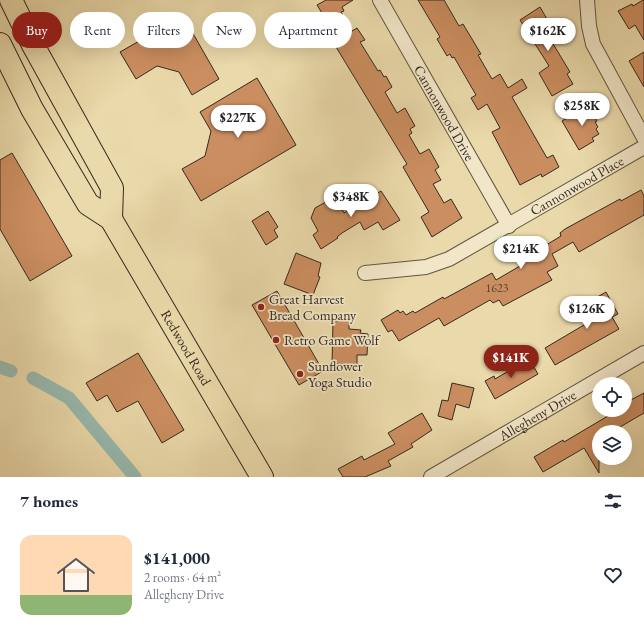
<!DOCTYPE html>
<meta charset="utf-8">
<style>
body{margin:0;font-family:"EB Garamond",serif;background:#f6f6f7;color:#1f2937;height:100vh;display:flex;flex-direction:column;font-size:15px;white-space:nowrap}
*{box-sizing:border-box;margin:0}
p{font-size:13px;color:#747a83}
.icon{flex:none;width:22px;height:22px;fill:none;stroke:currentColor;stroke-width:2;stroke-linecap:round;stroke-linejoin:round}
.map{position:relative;height:477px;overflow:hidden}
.side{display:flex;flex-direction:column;background:#fff;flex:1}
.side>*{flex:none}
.hud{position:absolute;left:12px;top:12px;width:400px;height:36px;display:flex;gap:8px}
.fabs{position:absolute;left:592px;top:377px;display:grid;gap:8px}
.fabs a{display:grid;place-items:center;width:40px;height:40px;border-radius:50%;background:#fff;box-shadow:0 4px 16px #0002;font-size:20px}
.price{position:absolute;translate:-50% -34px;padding:0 9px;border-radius:14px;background:#fff;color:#222;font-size:13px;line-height:26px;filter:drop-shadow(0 1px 2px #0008)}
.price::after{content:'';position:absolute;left:50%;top:24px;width:12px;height:9px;margin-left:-6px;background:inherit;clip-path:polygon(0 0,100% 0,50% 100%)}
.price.selected{background:#8f2418;color:#fff}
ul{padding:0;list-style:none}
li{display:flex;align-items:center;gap:12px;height:100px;padding:0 20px}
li+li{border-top:1px solid #e0e1e3}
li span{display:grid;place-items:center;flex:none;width:112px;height:80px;border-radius:12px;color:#555}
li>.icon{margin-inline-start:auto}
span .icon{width:48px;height:48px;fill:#fffc;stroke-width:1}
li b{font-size:17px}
h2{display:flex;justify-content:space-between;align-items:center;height:48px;padding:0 20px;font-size:17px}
.tag{padding:0 14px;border-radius:18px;background:#fff;box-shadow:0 4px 16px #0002;font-size:14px;line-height:36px}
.tag.selected{background:#8f2418;color:#fff}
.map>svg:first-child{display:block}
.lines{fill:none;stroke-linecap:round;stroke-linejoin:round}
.canal{stroke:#98b9ae;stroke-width:13}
.building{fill:#cb8e60;stroke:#332a20}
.street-casing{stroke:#615642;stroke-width:16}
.primary-casing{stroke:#332a20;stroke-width:24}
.street{stroke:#f1e6c8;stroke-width:14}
.primary{stroke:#ead9aa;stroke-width:22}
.poi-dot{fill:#8f2418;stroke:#f1e6c8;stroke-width:1.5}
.labels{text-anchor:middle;stroke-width:3.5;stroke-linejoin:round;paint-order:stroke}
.number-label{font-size:12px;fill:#594330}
.street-label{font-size:14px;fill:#332a20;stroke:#f1e6c8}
.poi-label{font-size:14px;fill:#332a20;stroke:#f1e6c8;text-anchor:start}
</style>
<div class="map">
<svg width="644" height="477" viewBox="0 0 644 477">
<rect width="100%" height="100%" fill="#ead9aa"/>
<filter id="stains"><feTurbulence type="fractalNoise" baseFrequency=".005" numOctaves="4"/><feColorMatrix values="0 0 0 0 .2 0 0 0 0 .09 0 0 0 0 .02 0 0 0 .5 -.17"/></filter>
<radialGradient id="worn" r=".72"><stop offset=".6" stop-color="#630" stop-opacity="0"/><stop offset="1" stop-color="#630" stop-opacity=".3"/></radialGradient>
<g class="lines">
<g class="canal">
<polyline points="0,367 11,371"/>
<polyline points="33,378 69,398 135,477"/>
</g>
</g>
<g class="building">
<polygon points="326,0 353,0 342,7 344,11 341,12 352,31 357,28 365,40 360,42 378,71 380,70 384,77 386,76 392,87 385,92 397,113 405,108 415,126 410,129 412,133 409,135 420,154 429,149 439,167 435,170 441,180 433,184 444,203 451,199 462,218 432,237 421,217 429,212 403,167 407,164 333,42 338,39 317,5"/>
<polygon points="418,0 444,0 459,26 463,24 481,54 478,55 492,79 500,74 508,88 522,79 527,88 512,97 547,158 553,155 559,167 542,177 541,174 520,185 492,132 500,128 487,104 478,110 471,98 476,95 454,57 452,58 450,54 447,56 437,39 440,37"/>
<polygon points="643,0 644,0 644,40 635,25 629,29 618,11 632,4 633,6"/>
<polygon points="540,7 558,38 552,42 570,72 567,74 573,84 552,96 539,73 549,66 520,20"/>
<polygon points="183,16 219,79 192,95 179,72 157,66 136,79 120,52"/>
<polygon points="644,52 644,87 629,61"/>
<polygon points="257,78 296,145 201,201 182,169 205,156 211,131 200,112"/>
<polygon points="588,106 597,121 595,122 598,127 596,129 599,134 592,138 594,141 579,150 562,121"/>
<polygon points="12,153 72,256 30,281 0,229 0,160"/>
<polygon points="641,190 644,196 644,215 579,252 573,242 552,254 558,266 547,272 552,280 503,306 499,300 493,303 490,300 444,326 439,318 399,341 392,330 388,332 381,320 398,310 400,313 403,311 406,315 413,311 415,313 443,297 444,299 492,273 496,280 520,266 516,259 536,247 538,250 561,236 560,233 565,229 620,199 621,201"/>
<polygon points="381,191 400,220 383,230 378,222 364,230 360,222 342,233 337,237 338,238 321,249 313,235 318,231 311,218 315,208 335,197 344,213"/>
<polygon points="268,211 278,227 274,230 278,237 266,245 252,221"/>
<polygon points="296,253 321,263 318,276 320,277 313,295 284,284"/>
<polygon points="277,291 323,371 299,385 252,305"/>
<polygon points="606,292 618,314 612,317 619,329 555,365 545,348 589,322 580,307"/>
<polygon points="333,321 349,321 349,329 361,330 360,333 368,334 367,355 357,355 357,364 332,364"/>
<polygon points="138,353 184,430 162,443 138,401 117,412 107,395 97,401 86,383"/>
<polygon points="529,359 538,374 495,399 485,381 494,376 495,379"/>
<polygon points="452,383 474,388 469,408 456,404 452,420 438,416 442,400 448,401"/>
<polygon points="644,393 644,413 620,427 623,432 599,432 599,473 584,448 543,472 534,457 563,440 564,442 618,410 625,410 625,403"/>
<polygon points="422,413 432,430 411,444 413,447 388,461 391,466 365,477 343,477 338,469 362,456 364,460 395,444 388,433"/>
</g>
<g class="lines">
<g class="street-casing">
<g id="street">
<path id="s1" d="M380,0l129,226"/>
<polyline points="587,0 589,26 593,44 644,138"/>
<path id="s2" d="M365,273l61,-6 23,-8 195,-112"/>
<path id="s3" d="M431,477l213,-124"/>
</g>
</g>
<g class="primary-casing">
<g id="primary">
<polyline points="11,0 33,45 112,188 111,219"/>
<path id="s4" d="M0,44l32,65 56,95 23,15 151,258"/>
</g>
</g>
<use href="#street" class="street"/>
<use href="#primary" class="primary"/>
</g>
<g class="poi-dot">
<circle cx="261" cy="307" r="4"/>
<circle cx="276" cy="340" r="4"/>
<circle cx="300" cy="374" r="4"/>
</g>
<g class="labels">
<g class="number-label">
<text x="497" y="292">1623</text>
</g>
<g class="street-label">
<text dy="5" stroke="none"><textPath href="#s1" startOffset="130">Cannonwood Drive</textPath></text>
<text dy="5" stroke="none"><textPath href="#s2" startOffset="233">Cannonwood Place</textPath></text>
<text dy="5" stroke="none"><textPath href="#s4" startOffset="359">Redwood Road</textPath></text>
<text dy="5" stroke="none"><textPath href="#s3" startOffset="123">Allegheny Drive</textPath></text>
</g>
<g class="poi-label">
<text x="269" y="304">Great Harvest<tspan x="269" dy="16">Bread Company</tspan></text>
<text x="284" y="345">Retro Game Wolf</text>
<text x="308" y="371">Sunflower<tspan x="308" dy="16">Yoga Studio</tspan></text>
</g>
</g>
<rect width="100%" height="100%" filter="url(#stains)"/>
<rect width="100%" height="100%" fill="url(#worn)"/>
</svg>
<div class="fabs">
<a><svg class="icon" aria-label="locate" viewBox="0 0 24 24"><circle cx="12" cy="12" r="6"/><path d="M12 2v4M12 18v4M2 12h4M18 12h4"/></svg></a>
<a><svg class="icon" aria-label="layers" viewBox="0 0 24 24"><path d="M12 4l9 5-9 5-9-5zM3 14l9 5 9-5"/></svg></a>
</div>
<b class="price" style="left:548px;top:52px">$162K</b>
<b class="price" style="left:582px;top:127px">$258K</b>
<b class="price" style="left:238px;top:139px">$227K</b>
<b class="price" style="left:351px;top:218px">$348K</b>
<b class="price" style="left:521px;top:270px">$214K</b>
<b class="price" style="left:587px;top:330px">$126K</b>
<b class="price selected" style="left:511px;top:379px">$141K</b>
<div class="hud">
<a class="tag selected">Buy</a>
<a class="tag">Rent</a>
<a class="tag">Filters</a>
<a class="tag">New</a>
<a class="tag">Apartment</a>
</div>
</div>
<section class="side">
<h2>7 homes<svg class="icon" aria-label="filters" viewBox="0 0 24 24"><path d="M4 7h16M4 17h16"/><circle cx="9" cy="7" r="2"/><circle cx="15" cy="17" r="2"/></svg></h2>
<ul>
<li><span style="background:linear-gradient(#ffd9b3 75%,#8fb573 0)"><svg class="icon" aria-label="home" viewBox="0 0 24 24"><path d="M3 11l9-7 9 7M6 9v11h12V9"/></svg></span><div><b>$141,000</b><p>2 rooms · 64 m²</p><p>Allegheny Drive</p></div><svg class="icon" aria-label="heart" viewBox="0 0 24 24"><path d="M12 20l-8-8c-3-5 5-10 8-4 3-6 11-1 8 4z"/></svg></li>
</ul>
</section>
